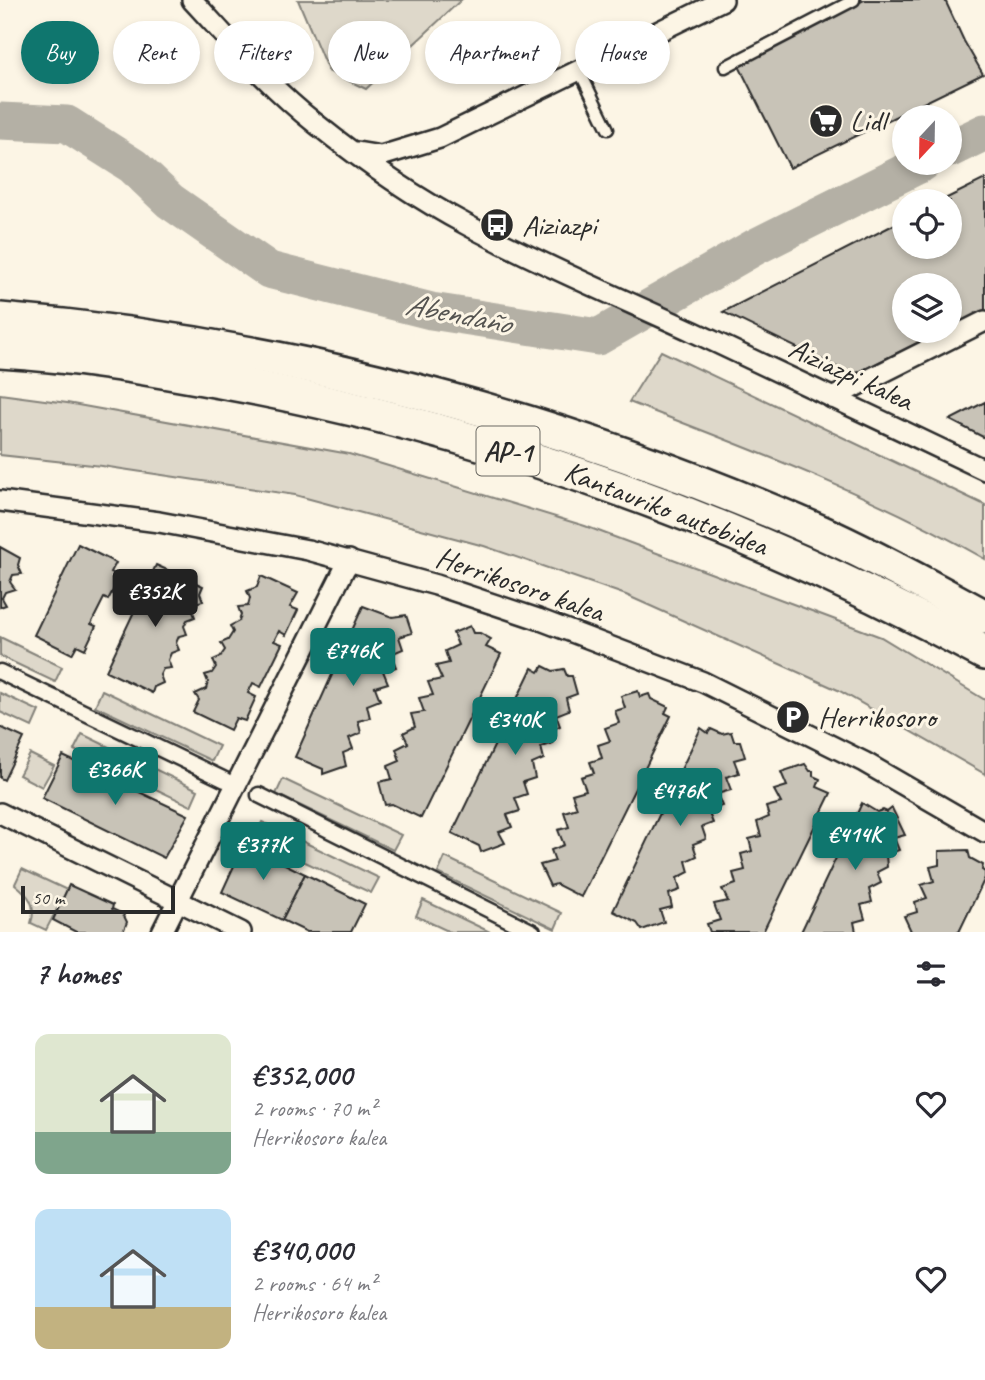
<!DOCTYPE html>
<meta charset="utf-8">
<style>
body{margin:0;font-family:Caveat,sans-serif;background:#f2f2f3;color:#2b2b33;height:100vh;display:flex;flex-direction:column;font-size:26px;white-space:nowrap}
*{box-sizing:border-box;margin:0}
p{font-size:23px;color:#7c7c81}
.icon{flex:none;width:38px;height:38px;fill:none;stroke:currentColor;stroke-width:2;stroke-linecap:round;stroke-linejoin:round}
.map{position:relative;height:932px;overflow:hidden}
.details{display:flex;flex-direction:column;background:#fff;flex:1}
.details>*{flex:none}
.guide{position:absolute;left:21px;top:21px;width:943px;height:63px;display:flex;gap:14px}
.needle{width:46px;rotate:202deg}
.controls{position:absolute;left:892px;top:105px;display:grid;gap:14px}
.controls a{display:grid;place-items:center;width:70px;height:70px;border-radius:50%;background:#fff;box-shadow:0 4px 10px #0003;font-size:35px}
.scale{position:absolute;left:21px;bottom:18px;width:154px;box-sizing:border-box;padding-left:7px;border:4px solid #2b2b2b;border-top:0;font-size:19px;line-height:24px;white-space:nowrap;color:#2b2b2b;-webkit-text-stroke:5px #fcf5e5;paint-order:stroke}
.price{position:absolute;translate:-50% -60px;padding:0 16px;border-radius:7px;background:#0f766e;color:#fff;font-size:23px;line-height:46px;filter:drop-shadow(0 2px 4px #0008)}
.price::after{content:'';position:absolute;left:50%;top:42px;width:21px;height:16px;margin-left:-10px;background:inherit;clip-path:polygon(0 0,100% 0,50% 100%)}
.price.active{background:#222;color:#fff}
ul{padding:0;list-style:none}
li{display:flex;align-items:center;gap:21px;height:175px;padding:0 35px}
li span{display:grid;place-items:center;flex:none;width:196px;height:140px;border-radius:14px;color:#555}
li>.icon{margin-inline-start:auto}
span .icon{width:84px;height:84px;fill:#fffc;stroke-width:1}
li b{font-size:30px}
h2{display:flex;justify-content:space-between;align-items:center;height:84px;padding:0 35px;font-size:30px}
.tag{padding:0 24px;border-radius:32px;background:#fff;box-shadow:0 4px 10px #0003;font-size:24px;line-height:63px}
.tag.active{background:#0f766e;color:#fff}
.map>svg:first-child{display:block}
.green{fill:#ded8ca;stroke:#84827a;stroke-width:2}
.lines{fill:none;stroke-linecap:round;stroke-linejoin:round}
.river{stroke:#b4b0a5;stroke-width:37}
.building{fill:#c8c3b7;stroke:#2b2b2b;stroke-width:2}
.service-casing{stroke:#2b2b2b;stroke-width:15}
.pedestrian-casing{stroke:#2b2b2b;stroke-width:19}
.minor-casing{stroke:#2b2b2b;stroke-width:24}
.motorway-casing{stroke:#2b2b2b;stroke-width:38}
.service{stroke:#fcf5e5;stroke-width:10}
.pedestrian{stroke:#fcf5e5;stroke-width:14}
.minor{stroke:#fcf5e5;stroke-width:19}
.motorway{stroke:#fcf5e5;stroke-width:33}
.labels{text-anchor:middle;stroke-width:6;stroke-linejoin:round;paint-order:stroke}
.shield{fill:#fcf5e5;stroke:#6a6863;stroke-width:2}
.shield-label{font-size:28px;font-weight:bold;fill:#2b2b2b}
.poi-label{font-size:30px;fill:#2b2b2b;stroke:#fcf5e5;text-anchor:start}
.street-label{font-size:30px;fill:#2b2b2b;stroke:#fcf5e5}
.water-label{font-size:32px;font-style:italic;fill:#545350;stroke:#fcf5e5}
</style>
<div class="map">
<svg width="985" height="932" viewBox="0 0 985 932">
<rect width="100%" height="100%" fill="#fcf5e5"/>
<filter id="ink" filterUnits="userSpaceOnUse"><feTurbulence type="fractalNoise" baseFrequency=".0143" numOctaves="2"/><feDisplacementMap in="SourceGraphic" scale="14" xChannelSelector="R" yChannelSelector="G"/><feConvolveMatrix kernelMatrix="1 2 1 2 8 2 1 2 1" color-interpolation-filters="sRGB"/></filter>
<g filter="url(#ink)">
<g class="green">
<polygon points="298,0 461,0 366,89 328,71"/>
<path d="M661,351l324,154v54c-113,-65 -235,-110 -356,-157z"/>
<polygon points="0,394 67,403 349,454 585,526 881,637 985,700 985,774 838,690 626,595 484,546 295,495 102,466 0,455"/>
<polygon points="0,637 62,667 55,682 0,656"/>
<polygon points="102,690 219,746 212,761 95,706"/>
<polygon points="0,693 39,711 32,727 0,712"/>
<polygon points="82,734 198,790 191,806 74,750"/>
<polygon points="30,754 54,766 42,787 19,775"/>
<polygon points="283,779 401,835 393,850 276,794"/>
<polygon points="262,822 379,878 371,893 254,838"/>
<polygon points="445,857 562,913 555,929 438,873"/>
<path d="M22,869l45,21 -21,40 -15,-7c6,-18 -2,-28 -16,-39z"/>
<polygon points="423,900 490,932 450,932 416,916"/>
</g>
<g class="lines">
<g class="river">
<polyline points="0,121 67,124 133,166 170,201 269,270 431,311 598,337 755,247 923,163"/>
<polyline points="950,149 985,132"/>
</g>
</g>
<g class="building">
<polygon points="864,0 945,0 964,41 983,74 790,168 738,64"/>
<polygon points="985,179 985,310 950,327 950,285 905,285 905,331 942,331 853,375 723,312 905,219 905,247 950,247 950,201 941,201"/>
<polygon points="985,402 985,438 950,420"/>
<polygon points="78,544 116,563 111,572 120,577 108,600 104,598 91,624 96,626 85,649 77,645 72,654 34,635"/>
<polygon points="0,547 20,558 18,565 22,574 13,575 10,582 15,589 5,592 2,598 6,605 0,607"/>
<polygon points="156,565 203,586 200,593 203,601 194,603 192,609 195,617 187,620 184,626 187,634 179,636 176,643 179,650 171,653 168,660 171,668 163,669 160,675 163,683 154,687 152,693 106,671"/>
<polygon points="261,576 298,593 290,607 298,610 286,635 279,631 274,641 282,644 261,687 253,683 248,693 256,697 245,721 236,718 230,730 193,712 199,700 195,694 206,689 208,682 205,675 212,673 216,667 213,660 220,657 225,650 221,643 228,640 233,632 230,626 239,621 241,615 238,607 248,606 250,598 247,591 257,587"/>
<polygon points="363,606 392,617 406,615 412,633 399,637 403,649 391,654 396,667 383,671 388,683 375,687 380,700 367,705 370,718 358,721 361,733 349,738 353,749 343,753 346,766 323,774 323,769 295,757"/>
<polygon points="470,626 473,633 480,633 491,639 486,647 501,654 421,818 392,804 385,805 379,782 392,779 388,766 400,761 396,749 408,743 403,733 415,727 411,714 424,712 419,698 433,695 428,682 442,679 436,666 449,663 445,651 458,645 453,633"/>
<polygon points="543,666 553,671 564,669 567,676 572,676 577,694 566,698 569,710 556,715 560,726 549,731 553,743 541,747 544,759 532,764 535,778 523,782 527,794 515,798 520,811 507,815 512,827 499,832 505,843 481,852 479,846 452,833 532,668 539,672"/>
<polygon points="638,691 640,697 649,694 651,699 668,707 665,713 671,716 581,897 556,884 550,886 540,865 555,861 551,850 564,845 558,830 569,827 564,812 577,808 572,794 586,790 581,777 594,773 590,762 602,758 598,745 610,741 605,728 619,723 615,711 625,708 621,696"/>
<polygon points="0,727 24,738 4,780 0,778"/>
<polygon points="701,728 708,733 711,729 722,734 731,732 734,741 740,741 745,757 734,760 739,773 726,777 731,790 717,794 722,806 708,811 713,823 702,827 706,839 693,844 697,856 686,861 689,872 677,878 680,890 669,894 672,907 660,910 664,922 642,930 637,923 613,911"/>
<polygon points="63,756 188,815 164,858 42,798"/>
<polygon points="805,764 810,771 813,771 813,776 820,779 817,787 831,793 763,932 710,932 707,924 720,920 714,904 728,901 722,889 736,884 733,873 745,870 741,854 752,851 749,839 761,836 757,822 769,817 766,807 781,803 774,790 787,786 781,772"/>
<polygon points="862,803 877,812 883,810 887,812 892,808 905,835 894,838 899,850 886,855 887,867 877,872 881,883 869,889 872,902 861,905 865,919 854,922 856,932 801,932"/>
<polygon points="244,844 305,874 282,920 222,892"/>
<polygon points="968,850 970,858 983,865 982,870 985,872 985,878 959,932 907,932 911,931 904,916 917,912 915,902 927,898 921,885 934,881 930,867 939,865 939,851"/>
<polygon points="305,874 365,904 351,932 307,932 282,920"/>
<polygon points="69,885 113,905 112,909 123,914 127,922 123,932 76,932 53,920"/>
</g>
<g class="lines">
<g class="service-casing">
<g id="service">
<polyline points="725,67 854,0"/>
<polyline points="579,70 608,129"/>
</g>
</g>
<g class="pedestrian-casing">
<g id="pedestrian">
<polyline points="0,672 225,780"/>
<polyline points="259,795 533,932"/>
</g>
</g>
<g class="minor-casing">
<g id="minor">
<path d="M192,0c40,43 77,87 123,123 46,37 101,75 154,103 73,39 149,71 225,106 97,45 194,92 291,138"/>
<polyline points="357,152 381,156 440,138 723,0"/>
<polyline points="832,398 985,321"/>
<polyline points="0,501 159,522 308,550 436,585 538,619 703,682 864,762 985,832"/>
<polyline points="0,813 241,932"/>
<polyline points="162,932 349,560"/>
</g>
</g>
<g class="motorway-casing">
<g id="motorway">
<path d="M0,320c283,23 560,98 820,212 56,25 111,56 165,85"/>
<path d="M0,351c73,4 148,17 220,30 269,49 525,142 765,272"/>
</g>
</g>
<use href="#service" class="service"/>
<use href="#pedestrian" class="pedestrian"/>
<use href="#minor" class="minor"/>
<use href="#motorway" class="motorway"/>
</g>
</g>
<defs>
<g id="supermarket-disc" transform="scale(1.75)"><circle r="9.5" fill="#2b2b2b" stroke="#fcf5e5"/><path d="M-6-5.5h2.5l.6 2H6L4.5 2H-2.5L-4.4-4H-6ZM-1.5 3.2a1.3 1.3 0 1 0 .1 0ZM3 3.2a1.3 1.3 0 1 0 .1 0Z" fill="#fff"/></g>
<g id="bus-disc" transform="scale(1.75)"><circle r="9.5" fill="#2b2b2b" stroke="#fcf5e5"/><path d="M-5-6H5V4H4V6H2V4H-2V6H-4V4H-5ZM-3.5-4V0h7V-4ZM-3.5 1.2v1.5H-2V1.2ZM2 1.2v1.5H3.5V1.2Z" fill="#fff"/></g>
<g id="parking-disc" transform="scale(1.75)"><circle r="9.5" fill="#2b2b2b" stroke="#fcf5e5"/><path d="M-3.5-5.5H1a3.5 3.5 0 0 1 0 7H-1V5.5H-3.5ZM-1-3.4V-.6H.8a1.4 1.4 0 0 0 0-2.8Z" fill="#fff"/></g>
</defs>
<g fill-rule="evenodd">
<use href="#supermarket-disc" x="826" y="121"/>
<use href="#bus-disc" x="497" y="225"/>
<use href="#parking-disc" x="793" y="717"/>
</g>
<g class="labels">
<rect class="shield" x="476.5" y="426.5" width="63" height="49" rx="5"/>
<g class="shield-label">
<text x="508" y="461">AP-1</text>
</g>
<g class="poi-label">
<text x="850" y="131">Lidl</text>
<text x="522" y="235">Aiziazpi</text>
<text x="818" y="727">Herrikosoro</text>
</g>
<g class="street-label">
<text transform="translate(851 374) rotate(25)" y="10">Aiziazpi kalea</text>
<text transform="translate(666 508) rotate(21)" y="10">Kantauriko autobidea</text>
<text transform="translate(520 584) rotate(19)" y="10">Herrikosoro kalea</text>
</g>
<g class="water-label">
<text transform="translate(458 313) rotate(11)" y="11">Abendaño</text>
</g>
</g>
</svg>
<div class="controls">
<a><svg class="needle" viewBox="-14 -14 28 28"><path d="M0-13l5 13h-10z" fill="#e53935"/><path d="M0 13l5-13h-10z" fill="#7c7c81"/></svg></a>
<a><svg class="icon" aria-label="locate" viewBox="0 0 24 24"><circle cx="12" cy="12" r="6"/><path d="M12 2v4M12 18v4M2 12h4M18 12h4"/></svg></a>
<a><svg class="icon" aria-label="layers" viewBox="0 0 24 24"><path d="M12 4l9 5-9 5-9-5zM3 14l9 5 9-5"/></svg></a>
</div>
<div class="scale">50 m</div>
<b class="price active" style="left:155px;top:629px">€352K</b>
<b class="price" style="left:353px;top:688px">€746K</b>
<b class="price" style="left:515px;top:757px">€340K</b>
<b class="price" style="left:115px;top:807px">€366K</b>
<b class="price" style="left:680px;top:828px">€476K</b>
<b class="price" style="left:855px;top:872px">€414K</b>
<b class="price" style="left:263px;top:882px">€377K</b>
<div class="guide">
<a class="tag active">Buy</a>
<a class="tag">Rent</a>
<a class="tag">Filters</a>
<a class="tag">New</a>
<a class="tag">Apartment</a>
<a class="tag">House</a>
</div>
</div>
<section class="details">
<h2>7 homes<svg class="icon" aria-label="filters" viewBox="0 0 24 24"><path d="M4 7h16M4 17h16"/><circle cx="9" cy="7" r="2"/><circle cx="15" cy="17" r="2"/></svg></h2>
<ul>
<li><span style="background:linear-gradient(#dfe7d0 70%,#7fa58c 0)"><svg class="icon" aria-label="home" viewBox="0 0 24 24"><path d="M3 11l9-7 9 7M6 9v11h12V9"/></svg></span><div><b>€352,000</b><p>2 rooms · 70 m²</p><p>Herrikosoro kalea</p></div><svg class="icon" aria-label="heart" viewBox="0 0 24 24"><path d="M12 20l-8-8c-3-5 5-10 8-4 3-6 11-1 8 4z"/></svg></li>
<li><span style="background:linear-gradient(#bfe0f5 70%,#c2b280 0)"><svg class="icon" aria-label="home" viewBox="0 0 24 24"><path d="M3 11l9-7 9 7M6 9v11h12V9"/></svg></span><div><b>€340,000</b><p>2 rooms · 64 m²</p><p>Herrikosoro kalea</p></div><svg class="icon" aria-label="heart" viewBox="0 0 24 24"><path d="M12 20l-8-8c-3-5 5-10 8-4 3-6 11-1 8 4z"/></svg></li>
</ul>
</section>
